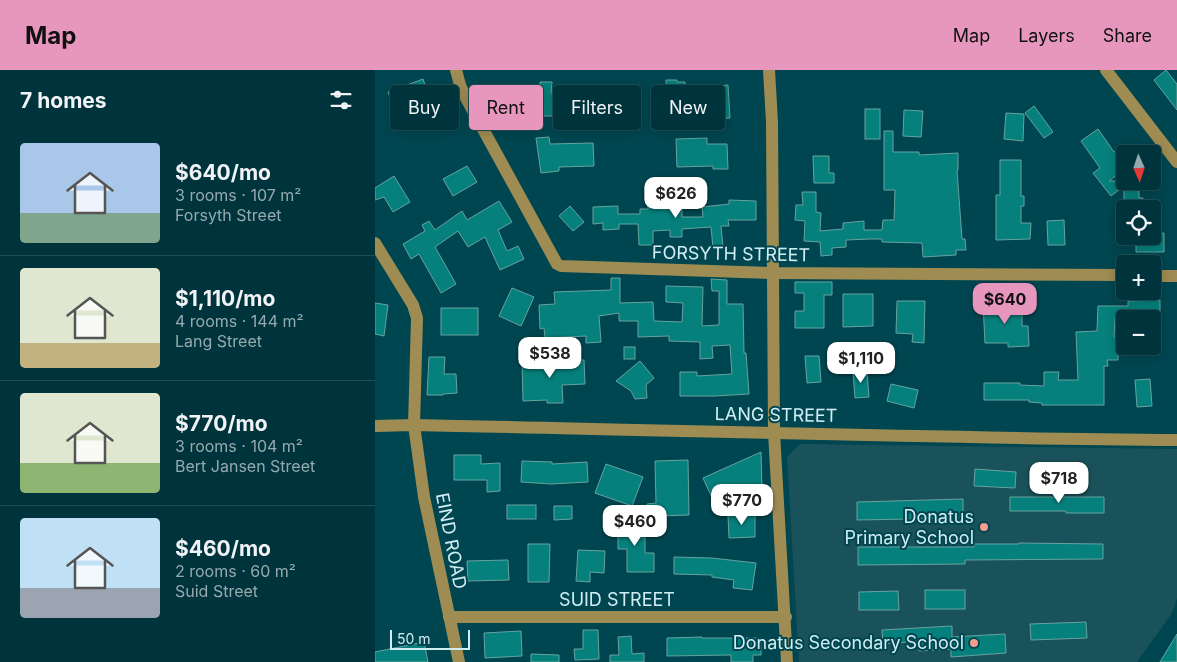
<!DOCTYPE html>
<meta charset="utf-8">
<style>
body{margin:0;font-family:Inter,sans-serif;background:#0e3f47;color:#f1f3f6;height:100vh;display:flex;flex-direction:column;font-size:19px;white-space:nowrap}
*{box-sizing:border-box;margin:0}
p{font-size:16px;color:#95aaaf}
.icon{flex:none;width:28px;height:28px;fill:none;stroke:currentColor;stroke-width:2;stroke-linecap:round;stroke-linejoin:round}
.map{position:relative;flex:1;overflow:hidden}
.details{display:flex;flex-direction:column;background:#00343c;width:375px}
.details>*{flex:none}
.guide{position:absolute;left:15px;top:15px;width:475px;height:45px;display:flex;gap:10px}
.needle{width:32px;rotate:177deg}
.tools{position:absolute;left:741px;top:75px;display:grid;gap:10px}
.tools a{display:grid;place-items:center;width:45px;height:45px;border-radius:5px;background:#00343c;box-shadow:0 2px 12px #0003,0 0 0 1px #224f56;font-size:25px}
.scale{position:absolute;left:15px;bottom:12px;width:80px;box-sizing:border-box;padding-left:5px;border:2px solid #d0edf3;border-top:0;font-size:14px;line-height:18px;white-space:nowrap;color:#d0edf3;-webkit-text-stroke:4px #004650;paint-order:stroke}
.price{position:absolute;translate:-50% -42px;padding:0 11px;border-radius:10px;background:#fff;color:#222;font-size:16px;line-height:32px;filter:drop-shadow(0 1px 2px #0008)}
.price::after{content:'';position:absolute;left:50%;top:30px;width:15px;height:11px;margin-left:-8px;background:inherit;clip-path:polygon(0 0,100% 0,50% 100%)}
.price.current{background:#e797bd;color:#111}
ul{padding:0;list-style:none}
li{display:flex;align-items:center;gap:15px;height:125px;padding:0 20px}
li+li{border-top:1px solid #224f56}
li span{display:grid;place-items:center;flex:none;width:140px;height:100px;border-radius:5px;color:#555}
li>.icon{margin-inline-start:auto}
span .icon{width:60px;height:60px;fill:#fffc;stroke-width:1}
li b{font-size:21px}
h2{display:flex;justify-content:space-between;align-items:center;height:60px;padding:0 20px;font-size:21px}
.pill{padding:0 18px;border-radius:5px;background:#00343c;box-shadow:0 2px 12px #0003,0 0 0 1px #224f56;font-size:18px;line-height:45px}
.pill.current{background:#e797bd;color:#111}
header{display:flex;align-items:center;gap:30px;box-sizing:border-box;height:70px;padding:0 25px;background:#e797bd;color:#111}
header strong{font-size:24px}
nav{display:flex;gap:28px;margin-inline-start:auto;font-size:18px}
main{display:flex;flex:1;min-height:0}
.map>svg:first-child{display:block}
.built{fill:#1a525b}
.building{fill:#06807c;stroke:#66a39f}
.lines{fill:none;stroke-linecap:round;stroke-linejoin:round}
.minor{stroke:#9f8c53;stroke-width:12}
.poi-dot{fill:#f49d8d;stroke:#004650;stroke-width:2}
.labels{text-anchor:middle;stroke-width:4;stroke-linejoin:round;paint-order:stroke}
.street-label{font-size:18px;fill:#d0edf3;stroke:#004650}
.poi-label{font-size:18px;fill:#d0edf3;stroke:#004650;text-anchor:end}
</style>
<header>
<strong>Map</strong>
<nav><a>Map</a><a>Layers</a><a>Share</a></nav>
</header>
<main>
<section class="details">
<h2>7 homes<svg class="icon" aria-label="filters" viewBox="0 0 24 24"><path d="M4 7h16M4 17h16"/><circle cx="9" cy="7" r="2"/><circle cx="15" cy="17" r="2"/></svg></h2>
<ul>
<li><span style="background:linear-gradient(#a9c7e8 70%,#7fa58c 0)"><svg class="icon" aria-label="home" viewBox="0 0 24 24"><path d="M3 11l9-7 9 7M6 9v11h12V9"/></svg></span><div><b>$640/mo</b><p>3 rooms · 107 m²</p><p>Forsyth Street</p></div></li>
<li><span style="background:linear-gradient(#dfe7d0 75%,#c2b280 0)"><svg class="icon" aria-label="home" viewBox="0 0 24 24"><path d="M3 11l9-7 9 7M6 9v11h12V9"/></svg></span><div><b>$1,110/mo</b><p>4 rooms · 144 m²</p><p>Lang Street</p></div></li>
<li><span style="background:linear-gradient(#dfe7d0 70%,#8fb573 0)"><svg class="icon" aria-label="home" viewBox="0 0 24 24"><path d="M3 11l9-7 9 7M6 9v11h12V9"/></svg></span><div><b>$770/mo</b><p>3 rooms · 104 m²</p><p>Bert Jansen Street</p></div></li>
<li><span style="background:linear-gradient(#bfe0f5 70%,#9aa5b1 0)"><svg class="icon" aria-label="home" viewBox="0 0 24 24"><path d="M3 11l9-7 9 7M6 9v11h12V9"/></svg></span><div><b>$460/mo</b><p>2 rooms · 60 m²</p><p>Suid Street</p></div></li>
</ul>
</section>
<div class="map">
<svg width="802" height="592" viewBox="0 0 802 592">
<rect width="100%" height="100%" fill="#004650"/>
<polygon class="built" points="425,374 802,379 802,528 797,543 762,592 424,592 412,387"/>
<g class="building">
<polygon points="791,0 802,14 802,40 779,10"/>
<polygon points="48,9 56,32 21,44 13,22"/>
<polygon points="291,10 302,10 302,12 310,12 310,17 316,17 316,19 353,15 355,48 336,49 335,38 292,41"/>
<polygon points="165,12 177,12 176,23 192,23 192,29 201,29 200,55 180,54 180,46 165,46 165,43 142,44 142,37 122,38 121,17 141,17 141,21 165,21"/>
<polygon points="659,36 678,62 669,68 650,43"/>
<rect x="490" y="39" width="15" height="30"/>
<polygon points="529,40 548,41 546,67 528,66"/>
<polygon points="631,43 649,44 648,71 629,69"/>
<polygon points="723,59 739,82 750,80 750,91 746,95 749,99 734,111 764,111 764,128 768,128 769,139 749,139 749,116 736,126 718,103 725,98 706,71"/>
<polygon points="509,61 518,61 518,82 544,82 544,85 583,83 583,100 582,100 587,169 590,169 591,180 581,180 581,185 548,187 547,173 507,172 507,169 495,169 471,170 471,177 457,178 457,185 446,186 445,172 429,171 430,151 420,150 421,135 428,135 427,122 441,122 441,142 446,143 445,161 468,159 468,153 489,151 489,160 507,160 508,150 519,150 520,120 509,120"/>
<polygon points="174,67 175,74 218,73 219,96 184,97 184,101 166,103 161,68"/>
<polygon points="332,68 332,74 352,74 353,99 338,99 338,96 302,97 301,69"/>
<polygon points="438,86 454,86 454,103 459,103 459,113 439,113"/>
<polygon points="625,90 646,90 646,126 649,126 649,136 646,136 646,153 656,153 655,169 621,170 621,125 625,125"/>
<polygon points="92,96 102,112 78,126 68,109"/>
<polygon points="19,106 35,132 18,142 9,127 0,130 0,118"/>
<polygon points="273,129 286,129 286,139 307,138 307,147 328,147 327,137 354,134 354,130 381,131 381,150 353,150 354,156 346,156 348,177 338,178 336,157 307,159 307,167 295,167 295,160 278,161 278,175 264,175 263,154 244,154 244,159 228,160 228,153 218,154 218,137 243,136 243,144 265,144 265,139 273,139"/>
<polygon points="124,131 137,152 123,160 132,181 143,176 149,189 125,200 110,167 93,177 83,161 60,177 81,214 66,223 44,184 36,189 28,174 50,161 47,155 54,151 60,160 87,141 92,150"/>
<polygon points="195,136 209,152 198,161 184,146"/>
<polygon points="689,150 690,175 673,175 672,151"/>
<polygon points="778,163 789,163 789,182 761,182 761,166 778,166"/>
<polygon points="236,208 245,208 245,233 278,232 279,251 307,252 308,233 291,232 291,216 328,217 327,256 344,255 344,221 337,221 336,209 352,210 352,234 368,234 369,283 371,283 374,324 340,326 305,326 305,302 322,302 322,306 357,304 355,275 337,276 338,288 325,289 325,272 294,271 294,266 263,267 263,251 244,251 244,243 224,246 226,272 211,273 211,266 170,268 169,258 165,259 164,235 180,234 179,222 236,220"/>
<polygon points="420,212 457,212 457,225 449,225 449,258 420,258 420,241 429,241 429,223 420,223"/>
<polygon points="137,218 159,227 146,256 124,246"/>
<polygon points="468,224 498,224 498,256 468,257"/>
<polygon points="785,230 785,248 740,248 739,267 750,266 750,274 743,275 743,290 732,290 733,296 729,296 729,335 667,335 667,333 654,332 654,330 609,330 609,313 645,313 645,315 669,316 669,302 684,302 683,310 703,310 701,262 722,261 723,236 753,236 753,231"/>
<polygon points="522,231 550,231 549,273 537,272 538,264 521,263"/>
<polygon points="0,233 13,235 9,266 0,264"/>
<polygon points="608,233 647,233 647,256 653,256 654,276 633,277 633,273 610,273"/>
<rect x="66" y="238" width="37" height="27"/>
<rect x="249" y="277" width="11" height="12"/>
<polygon points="430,286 444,286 446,312 432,313"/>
<polygon points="54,287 70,287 69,304 81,304 82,323 68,324 68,325 52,325"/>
<polygon points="209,290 210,314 187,315 188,333 172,333 172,330 148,331 147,292"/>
<polygon points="265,291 279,308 271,315 272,328 260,329 256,321 241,311"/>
<polygon points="492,301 494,327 480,328 478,302"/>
<polygon points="775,309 777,336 762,337 760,310"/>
<polygon points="516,314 543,320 539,338 512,331"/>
<polygon points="386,382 387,421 343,441 328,408"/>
<polygon points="79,385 106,385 106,394 125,393 125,421 112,422 112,410 79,410"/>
<polygon points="313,390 314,445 283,446 273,442 272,434 281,433 280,391"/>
<polygon points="147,391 177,392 177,394 212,392 213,412 176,414 146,412"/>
<polygon points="231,394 268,407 257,436 220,423"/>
<polygon points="600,399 641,402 640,418 599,416"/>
<polygon points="635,427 729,427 729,443 691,443 691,441 635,441"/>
<polygon points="588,429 588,448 482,450 482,432"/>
<rect x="132" y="435" width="29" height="14"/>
<polygon points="179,436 197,436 197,449 179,450"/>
<polygon points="380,444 380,467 354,468 353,445"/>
<polygon points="243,453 270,453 270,483 279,483 279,502 252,502 252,479 243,479"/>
<polygon points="644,473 728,474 728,489 590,490 590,494 483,495 483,477 599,477 599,474 644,474"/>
<polygon points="153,474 175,474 174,512 153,512"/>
<polygon points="203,480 230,481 229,503 215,502 215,512 201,511"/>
<polygon points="299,487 337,488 381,493 377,520 358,518 359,510 337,507 337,505 299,504"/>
<polygon points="133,490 134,510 93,511 92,491"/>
<rect x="550" y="520" width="40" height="19"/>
<polygon points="523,521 524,540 484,540 484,522"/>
<polygon points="711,552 712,568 656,570 655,554"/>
<polygon points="577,556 577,567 630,564 631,583 576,587 576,579 544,581 544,571 508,574 507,560"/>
<polygon points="208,560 223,560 224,589 200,590 199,579 208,579"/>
<polygon points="146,561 147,586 110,588 109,563"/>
<polygon points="802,564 802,592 785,592"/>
<polygon points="256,566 257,584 269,583 269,592 235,592 235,585 244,585 243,567"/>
<polygon points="327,567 327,568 386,568 386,585 378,585 378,592 356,592 356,585 292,586 292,568"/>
<polygon points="49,572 53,592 0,592 0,582"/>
<polygon points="156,584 184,585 184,592 156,592"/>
</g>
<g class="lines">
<g class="minor">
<polyline points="81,0 85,15 91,28 182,194 186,196 397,203 750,205"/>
<polyline points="394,0 397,52 399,362 412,592"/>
<polyline points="731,0 802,92"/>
<polyline points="0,173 38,235 42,248 39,355 49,427 84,592"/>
<polyline points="778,206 802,206"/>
<path d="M0,356l39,-1c255,5 509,13 763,15"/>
<polyline points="74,547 411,547"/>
</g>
</g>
<g class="poi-dot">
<circle cx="609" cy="457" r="5"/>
<circle cx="599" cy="573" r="5"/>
</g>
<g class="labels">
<g class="street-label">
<text transform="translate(356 184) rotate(1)" y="6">FORSYTH STREET</text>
<text transform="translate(401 345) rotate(1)" y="6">LANG STREET</text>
<text transform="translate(76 471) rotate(79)" y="6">EIND ROAD</text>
<text x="242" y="536">SUID STREET</text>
</g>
<g class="poi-label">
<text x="599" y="453">Donatus<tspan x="599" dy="21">Primary School</tspan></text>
<text x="589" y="579">Donatus Secondary School</text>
</g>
</g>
</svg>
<div class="tools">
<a><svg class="needle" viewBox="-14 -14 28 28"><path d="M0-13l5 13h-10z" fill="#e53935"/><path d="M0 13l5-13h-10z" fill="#95aaaf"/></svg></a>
<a><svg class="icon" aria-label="locate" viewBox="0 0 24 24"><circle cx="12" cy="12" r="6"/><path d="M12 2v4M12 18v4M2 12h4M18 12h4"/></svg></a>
<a>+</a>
<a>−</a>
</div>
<div class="scale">50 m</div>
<b class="price" style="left:301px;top:149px">$626</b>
<b class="price current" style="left:630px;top:255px">$640</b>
<b class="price" style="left:175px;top:309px">$538</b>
<b class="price" style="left:486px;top:314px">$1,110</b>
<b class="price" style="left:684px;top:434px">$718</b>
<b class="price" style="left:367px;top:456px">$770</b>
<b class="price" style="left:260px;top:477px">$460</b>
<div class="guide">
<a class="pill">Buy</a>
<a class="pill current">Rent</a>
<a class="pill">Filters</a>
<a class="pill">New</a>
</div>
</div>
</main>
